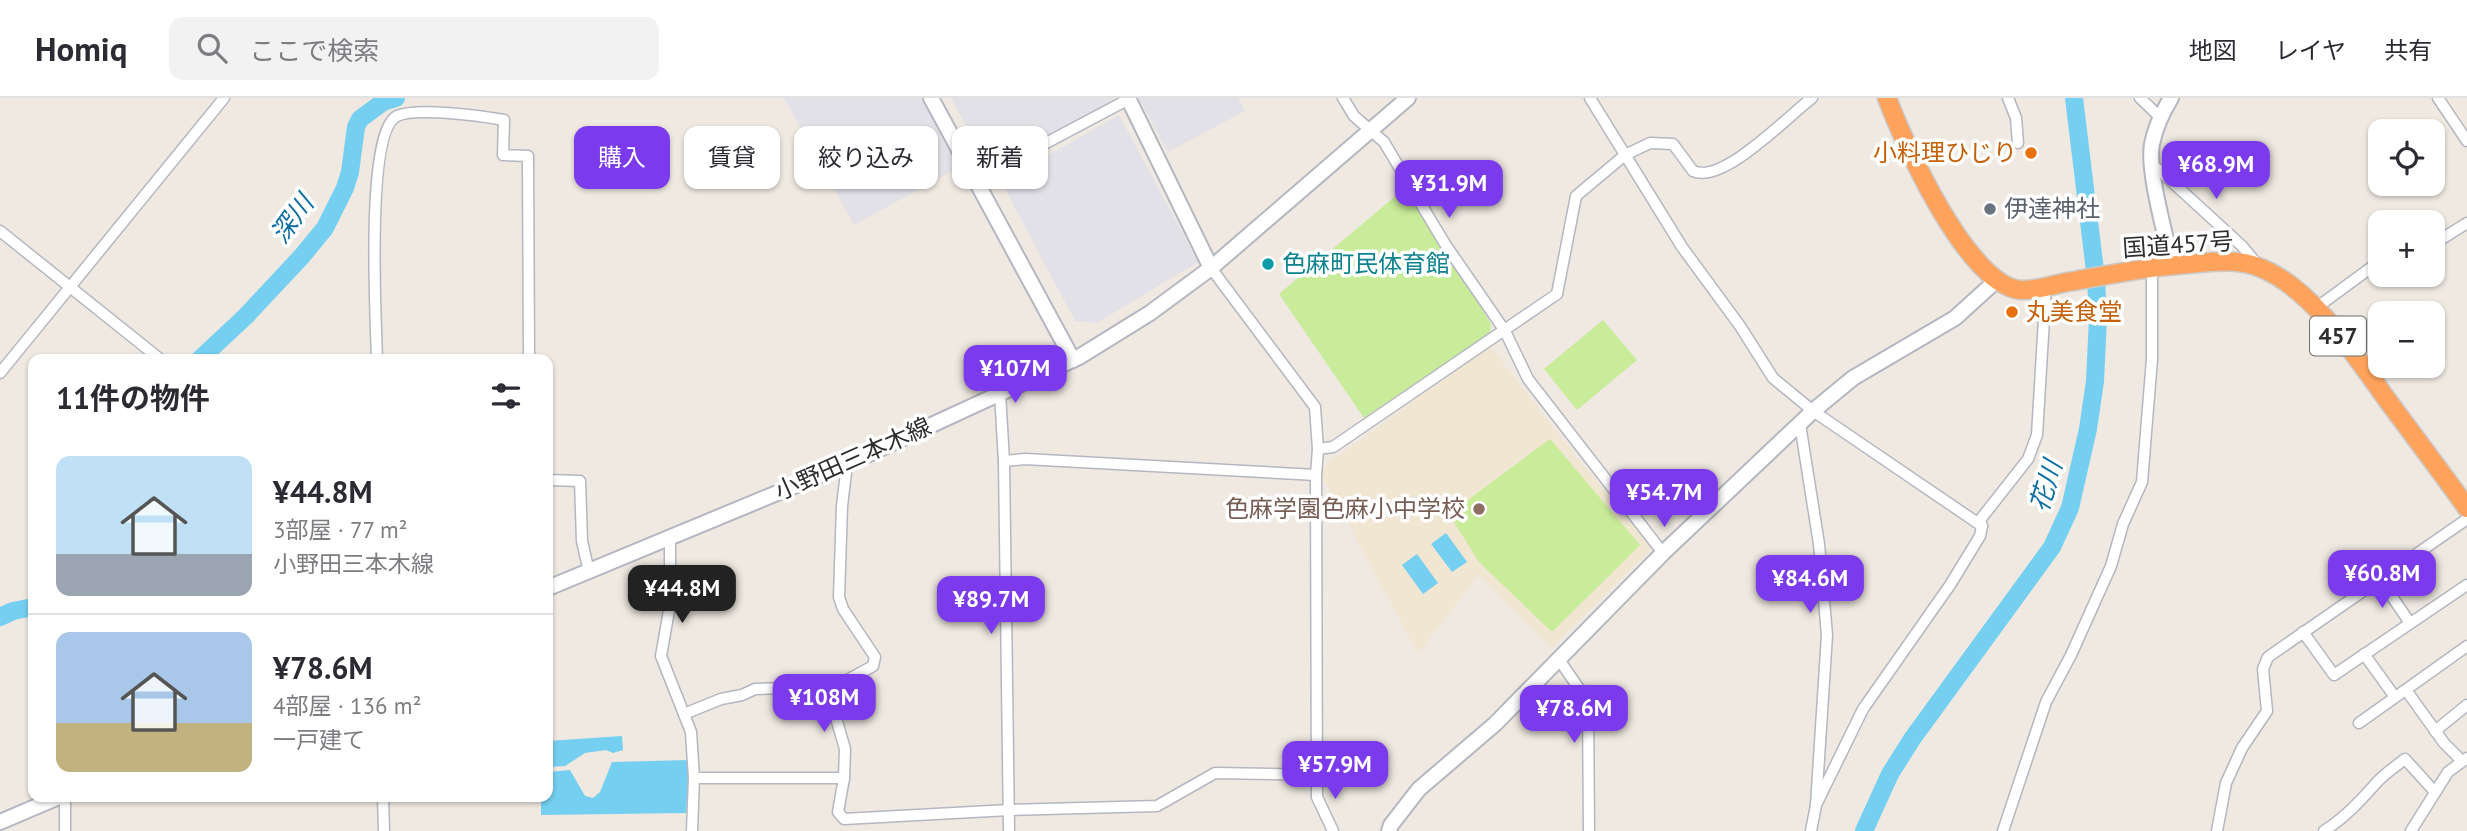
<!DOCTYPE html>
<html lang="ja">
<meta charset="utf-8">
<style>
body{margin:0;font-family:"PT Sans","Noto Sans JP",sans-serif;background:#f2f2f3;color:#2b2b33;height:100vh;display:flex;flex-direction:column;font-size:26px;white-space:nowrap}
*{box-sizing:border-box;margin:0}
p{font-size:23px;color:#7c7c81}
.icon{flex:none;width:38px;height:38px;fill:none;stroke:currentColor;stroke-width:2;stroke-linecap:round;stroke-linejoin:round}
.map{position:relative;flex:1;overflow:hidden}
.sheet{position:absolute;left:28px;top:256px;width:525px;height:448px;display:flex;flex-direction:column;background:#fff;border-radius:14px;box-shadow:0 2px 5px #0004}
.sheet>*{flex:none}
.guide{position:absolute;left:574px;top:28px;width:665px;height:63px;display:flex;gap:14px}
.fabs{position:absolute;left:2368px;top:21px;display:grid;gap:14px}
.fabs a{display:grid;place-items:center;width:77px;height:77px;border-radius:14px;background:#fff;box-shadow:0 2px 5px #0004;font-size:35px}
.price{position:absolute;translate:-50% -60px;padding:0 16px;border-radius:14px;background:#7c3aed;color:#fff;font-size:23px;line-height:46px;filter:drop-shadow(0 2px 4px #0008)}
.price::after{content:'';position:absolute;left:50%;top:42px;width:21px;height:16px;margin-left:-10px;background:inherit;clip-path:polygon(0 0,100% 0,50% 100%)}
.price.on{background:#222;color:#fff}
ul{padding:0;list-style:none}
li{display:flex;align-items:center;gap:21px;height:175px;padding:0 28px}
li+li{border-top:2px solid #e1e1e2}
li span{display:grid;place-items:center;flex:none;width:196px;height:140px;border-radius:14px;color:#555}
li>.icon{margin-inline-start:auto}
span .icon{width:84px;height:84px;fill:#fffc;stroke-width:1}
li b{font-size:30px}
h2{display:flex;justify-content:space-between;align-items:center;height:84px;padding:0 28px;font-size:30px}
.pill{padding:0 24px;border-radius:14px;background:#fff;box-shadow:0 2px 5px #0004;font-size:24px;line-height:63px}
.pill.on{background:#7c3aed;color:#fff}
header{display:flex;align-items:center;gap:42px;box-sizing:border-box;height:98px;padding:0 35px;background:#fff;border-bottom:2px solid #e1e1e2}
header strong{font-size:33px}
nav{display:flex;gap:38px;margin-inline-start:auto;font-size:24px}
.search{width:490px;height:63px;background:#f2f2f3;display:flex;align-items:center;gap:18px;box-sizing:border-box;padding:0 24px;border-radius:14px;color:#7c7c81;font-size:26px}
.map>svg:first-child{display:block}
.industrial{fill:#e3e1e8}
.education{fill:#f0e6d1}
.pitch{fill:#c9ec9a}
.water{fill:#75cff0}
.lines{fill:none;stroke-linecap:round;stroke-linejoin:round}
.river{stroke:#75cff0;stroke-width:18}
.street-casing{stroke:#b4b7c1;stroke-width:13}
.secondary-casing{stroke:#b4b7c1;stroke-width:18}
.highway-casing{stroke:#c9c9c9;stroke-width:21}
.street{stroke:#fff;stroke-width:10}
.secondary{stroke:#fff;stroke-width:14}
.highway{stroke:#ffa35c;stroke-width:18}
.food-dot{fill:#e8710a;stroke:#fff;stroke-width:2.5}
.worship-dot{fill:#6b7280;stroke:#fff;stroke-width:2.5}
.culture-dot{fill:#0f9aa8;stroke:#fff;stroke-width:2.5}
.education-dot{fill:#8d6e63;stroke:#fff;stroke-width:2.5}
.labels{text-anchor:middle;stroke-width:7;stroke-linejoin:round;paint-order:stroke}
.shield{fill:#fff;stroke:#6d6d6d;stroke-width:2}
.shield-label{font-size:23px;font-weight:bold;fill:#2e2e2e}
.food-label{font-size:24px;fill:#c56008;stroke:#fff;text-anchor:end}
.worship-label{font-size:24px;fill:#5b616d;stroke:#fff;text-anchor:start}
.street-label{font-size:24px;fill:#2e2e2e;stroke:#fff}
.culture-label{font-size:24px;fill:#0d838f;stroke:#fff;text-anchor:start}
.education-label{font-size:24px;fill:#785e54;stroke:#fff;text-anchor:end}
.water-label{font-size:26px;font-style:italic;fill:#0d6fa3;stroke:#fff}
</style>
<header>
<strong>Homiq</strong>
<div class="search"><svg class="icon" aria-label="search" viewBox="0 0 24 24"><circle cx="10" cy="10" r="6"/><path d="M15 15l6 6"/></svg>ここで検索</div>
<nav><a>地図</a><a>レイヤ</a><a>共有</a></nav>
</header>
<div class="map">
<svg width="2467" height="733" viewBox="0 0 2467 733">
<rect width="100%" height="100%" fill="#efe9e1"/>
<g class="industrial">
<polygon points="784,0 926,0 963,67 854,127"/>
<polygon points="951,0 1113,0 1114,2 992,68 985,64"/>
<polygon points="1139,0 1238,0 1245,13 1168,54"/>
<polygon points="1119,17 1198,164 1097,225 1075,223 1005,91 1009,80"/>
</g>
<polygon class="education" points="1490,248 1573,355 1652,450 1551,550 1479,477 1418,555 1319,372"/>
<g class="pitch">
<polygon points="1411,93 1491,226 1490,235 1364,320 1279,196 1398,96"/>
<polygon points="1603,222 1637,262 1577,312 1544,271"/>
<polygon points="1550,341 1640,447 1552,534 1479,464 1449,416"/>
</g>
<g class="water">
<polygon points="1446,435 1467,464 1452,474 1431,446"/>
<polygon points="1417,456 1438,485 1423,496 1402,467"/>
<polygon points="622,638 623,652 613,655 606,652 585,655 565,668 548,669 548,643"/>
<polygon points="689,662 686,715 541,717 541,698 548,698 548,674 570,672 585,698 593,700 600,694 612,664"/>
</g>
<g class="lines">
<g class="river">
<polyline points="200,261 246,218 302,158 325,130 345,90 350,74 356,29 360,21 383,4 396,0"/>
<polyline points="0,519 13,513 33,509"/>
<polyline points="1864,733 1890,676 1912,641 2052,449 2070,410 2088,331 2095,283 2098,220 2096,181 2074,0"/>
</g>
<g class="street-casing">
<g id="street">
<polyline points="1343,0 1354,18 1384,44 1445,146 1505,233 1528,281 1663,455"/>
<polyline points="1590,0 1682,149 1740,228 1773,280 1813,313 1982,428"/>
<polyline points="2008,0 2016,20 2018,45"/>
<polyline points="2140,0 2161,20"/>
<polyline points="2438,0 2467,43"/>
<polyline points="2152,70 2158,71 2242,148 2257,166"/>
<polyline points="976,82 1129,1"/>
<polyline points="0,133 160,261"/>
<polyline points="2432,147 2467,125"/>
<polyline points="1211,170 1315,309 1318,351 1316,377 1317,699 1333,733"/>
<polyline points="2316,210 2380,163"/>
<path d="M377,261c-1,-38 -12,-227 20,-243 19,-9 85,0 107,4l-1,35 25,1 1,203"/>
<polyline points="0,275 224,0"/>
<polyline points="1000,295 1004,363 1009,733"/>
<polyline points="1800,326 1819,446 1827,537 1816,707 1811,733"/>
<path d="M1318,351l15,-2 224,-153 19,-98 49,-41 25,-12 23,1 20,27c30,14 96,-56 119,-73"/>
<polyline points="1004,363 1025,361 1316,377"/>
<polyline points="548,382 580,383 582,443 589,474"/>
<polyline points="670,439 670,507 661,558 691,634 694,680 692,733"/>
<polyline points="2380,481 2410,525"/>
<polyline points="2303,534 2334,577 2467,487"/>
<polyline points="2364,556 2395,599"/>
<polyline points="1558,560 1588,604 1589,733"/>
<polyline points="827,589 845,651 844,680 838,714 844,721 1009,712 1157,708 1215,675 1319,677"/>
<polyline points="2406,592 2444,645 2462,663"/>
<polyline points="684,616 721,601 742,597 755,591 827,589 842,585 873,568 875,559 843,511 839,499 842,408 847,366"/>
<polyline points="2359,625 2467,548"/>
<polyline points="2435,633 2467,607"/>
<polyline points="694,680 844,680"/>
<polyline points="383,698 384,733"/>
<polyline points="1816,707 1863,611 1950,487 1980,438 1982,428 1980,422 2028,361 2037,337 2046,188"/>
<polyline points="65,733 65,698"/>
<polyline points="2003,733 2046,604 2071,557 2111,468 2123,426 2142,384 2152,261 2152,169"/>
<polyline points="2217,733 2226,685 2242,650 2267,613 2263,571 2268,559 2467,421"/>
<path d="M2324,733c22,-14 37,-31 54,-50 8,-8 18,-15 27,-22l29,32"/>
<polyline points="2411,733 2448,674 2467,660"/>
</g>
</g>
<g class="secondary-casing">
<g id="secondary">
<polyline points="931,0 1073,262"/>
<polyline points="1128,0 1211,170"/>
<path d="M2171,0c-8,13 -16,31 -19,46 -5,27 14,92 20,121"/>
<polyline points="548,490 847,366 1079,259 1150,215 1211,170 1408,0"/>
<polyline points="0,724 61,698"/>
<polyline points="1389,733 1391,727 1419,691 1495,626 1663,455 1813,313 1853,280 1955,220 1998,181"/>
</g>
</g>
<g class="highway-casing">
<path id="highway" d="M1887,0c17,45 80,186 133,192 14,1 33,-5 47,-8 37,-6 73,-14 110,-17 27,-2 59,-8 84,3 52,21 95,89 127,133 26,35 53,71 79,107"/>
</g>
<use href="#street" class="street"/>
<use href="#secondary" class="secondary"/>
<use href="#highway" class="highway"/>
</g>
<g class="food-dot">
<circle cx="2031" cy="55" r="7"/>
<circle cx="2012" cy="214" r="7"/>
</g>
<circle class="worship-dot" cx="1990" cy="111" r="7"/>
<circle class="culture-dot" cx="1268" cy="166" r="7"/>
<circle class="education-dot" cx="1479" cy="411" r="7"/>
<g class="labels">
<rect class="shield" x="2310" y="218.5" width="56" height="39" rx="5"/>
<g class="shield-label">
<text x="2338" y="246">457</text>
</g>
<g class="food-label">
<text x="2017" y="63">小料理ひじり</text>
<text x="2026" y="222" text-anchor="start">丸美食堂</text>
</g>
<g class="worship-label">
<text x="2004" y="119">伊達神社</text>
</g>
<g class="street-label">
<text transform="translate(2178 147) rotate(-4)" y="8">国道457号</text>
<text transform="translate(853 361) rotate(-24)" y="8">小野田三本木線</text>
</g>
<g class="culture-label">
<text x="1282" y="174">色麻町民体育館</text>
</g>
<g class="education-label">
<text x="1465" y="419">色麻学園色麻小中学校</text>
</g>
<g class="water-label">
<text transform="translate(292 121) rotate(-54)" y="9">深川</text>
<text transform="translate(2046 388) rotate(-73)" y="9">花川</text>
</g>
</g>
</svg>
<div class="fabs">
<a><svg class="icon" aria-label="locate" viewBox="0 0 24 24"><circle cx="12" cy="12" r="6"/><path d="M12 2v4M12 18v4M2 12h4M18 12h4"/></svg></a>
<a>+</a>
<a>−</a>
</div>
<b class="price" style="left:2216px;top:103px">¥68.9M</b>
<b class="price" style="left:1449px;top:122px">¥31.9M</b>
<b class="price" style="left:1015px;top:307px">¥107M</b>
<b class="price" style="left:1664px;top:431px">¥54.7M</b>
<b class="price" style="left:2382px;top:512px">¥60.8M</b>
<b class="price" style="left:1810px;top:517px">¥84.6M</b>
<b class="price on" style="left:682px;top:527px">¥44.8M</b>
<b class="price" style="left:991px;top:538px">¥89.7M</b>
<b class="price" style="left:824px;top:636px">¥108M</b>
<b class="price" style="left:1574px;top:647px">¥78.6M</b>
<b class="price" style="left:1335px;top:703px">¥57.9M</b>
<div class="guide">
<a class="pill on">購入</a>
<a class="pill">賃貸</a>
<a class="pill">絞り込み</a>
<a class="pill">新着</a>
</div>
<section class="sheet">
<h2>11件の物件<svg class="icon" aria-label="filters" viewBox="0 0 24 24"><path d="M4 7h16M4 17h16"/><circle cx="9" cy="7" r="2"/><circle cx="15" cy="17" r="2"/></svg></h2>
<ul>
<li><span style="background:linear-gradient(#bfe0f5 70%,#9aa5b1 0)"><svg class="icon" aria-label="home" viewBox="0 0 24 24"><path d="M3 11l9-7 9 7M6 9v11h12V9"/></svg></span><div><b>¥44.8M</b><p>3部屋 · 77 m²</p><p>小野田三本木線</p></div></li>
<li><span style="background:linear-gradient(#a9c7e8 65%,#c2b280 0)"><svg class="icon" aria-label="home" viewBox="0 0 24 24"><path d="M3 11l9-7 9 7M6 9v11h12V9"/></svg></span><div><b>¥78.6M</b><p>4部屋 · 136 m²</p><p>一戸建て</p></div></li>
</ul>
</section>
</div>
